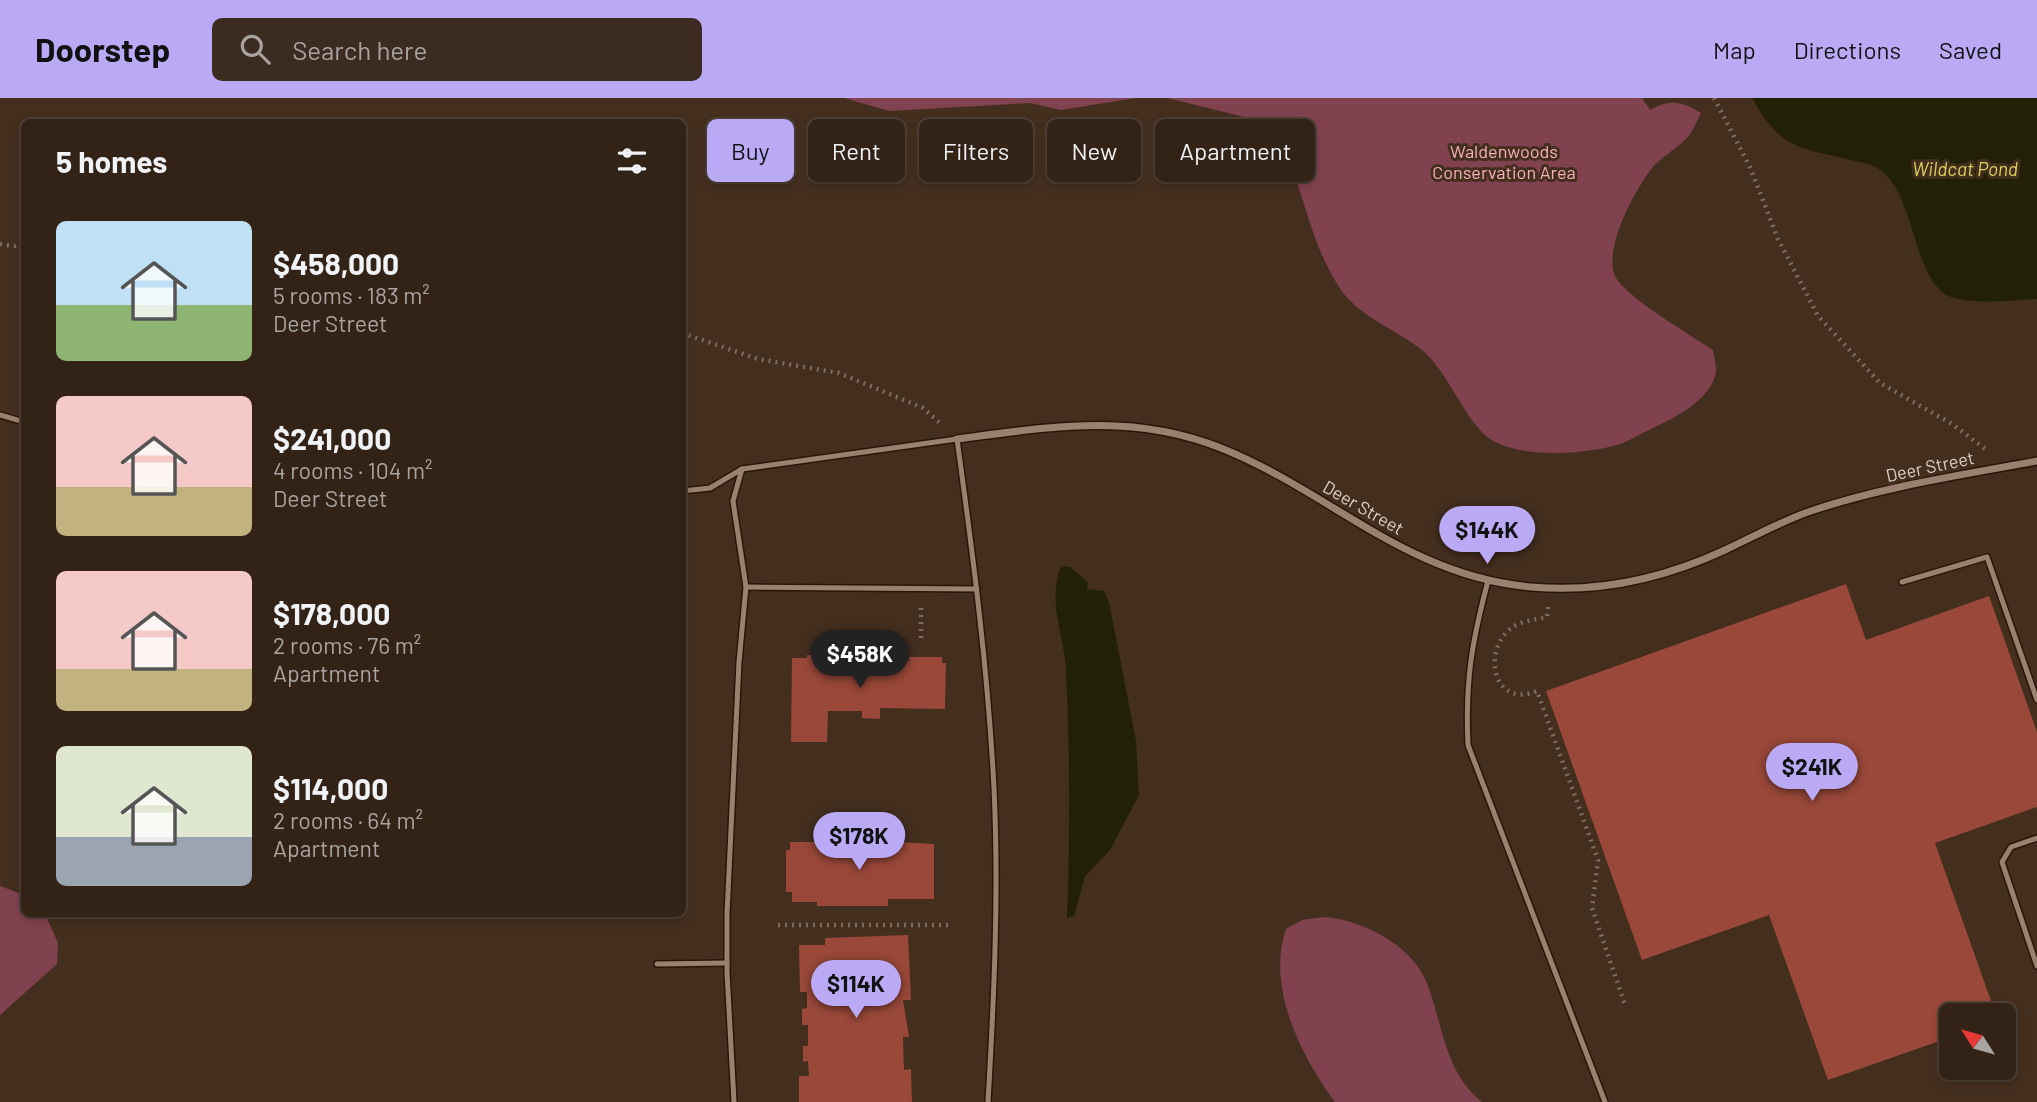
<!DOCTYPE html>
<meta charset="utf-8">
<style>
body{margin:0;font-family:Barlow,sans-serif;background:#3b2b20;color:#f1f3f6;height:100vh;display:flex;flex-direction:column;font-size:26px;white-space:nowrap}
*{box-sizing:border-box;margin:0}
p{font-size:23px;color:#a9a4a1}
.icon{flex:none;width:38px;height:38px;fill:none;stroke:currentColor;stroke-width:2;stroke-linecap:round;stroke-linejoin:round}
.map{position:relative;flex:1;overflow:hidden}
.drawer{position:absolute;left:21px;top:21px;width:665px;height:798px;display:flex;flex-direction:column;background:#332317;border-radius:10px;box-shadow:0 4px 10px #0003,0 0 0 2px #4e4036}
.drawer>*{flex:none}
.banner{position:absolute;left:707px;top:21px;width:665px;height:63px;display:flex;gap:14px}
.needle{width:46px;rotate:307deg}
.tools{position:absolute;left:1939px;top:905px;display:grid;gap:14px}
.tools a{display:grid;place-items:center;width:77px;height:77px;border-radius:10px;background:#332317;box-shadow:0 4px 10px #0003,0 0 0 2px #4e4036;font-size:35px}
.price{position:absolute;translate:-50% -60px;padding:0 16px;border-radius:24px;background:#baaaf6;color:#111;font-size:23px;line-height:46px;filter:drop-shadow(0 2px 4px #0008)}
.price::after{content:'';position:absolute;left:50%;top:42px;width:21px;height:16px;margin-left:-10px;background:inherit;clip-path:polygon(0 0,100% 0,50% 100%)}
.price.selected{background:#222;color:#fff}
ul{padding:0;list-style:none}
li{display:flex;align-items:center;gap:21px;height:175px;padding:0 35px}
li span{display:grid;place-items:center;flex:none;width:196px;height:140px;border-radius:10px;color:#555}
li>.icon{margin-inline-start:auto}
span .icon{width:84px;height:84px;fill:#fffc;stroke-width:1}
li b{font-size:30px}
h2{display:flex;justify-content:space-between;align-items:center;height:84px;padding:0 35px;font-size:30px}
.chip{padding:0 24px;border-radius:10px;background:#332317;box-shadow:0 4px 10px #0003,0 0 0 2px #4e4036;font-size:24px;line-height:63px}
.chip.selected{background:#baaaf6;color:#111}
header{display:flex;align-items:center;gap:42px;box-sizing:border-box;height:98px;padding:0 35px;background:#baaaf6;color:#111}
header strong{font-size:33px}
nav{display:flex;gap:38px;margin-inline-start:auto;font-size:24px}
.search{width:490px;height:63px;background:#3b2b20;display:flex;align-items:center;gap:18px;box-sizing:border-box;padding:0 24px;border-radius:10px;color:#a9a4a1;font-size:26px}
.map>svg:first-child{display:block}
.green{fill:#81424f}
.water{fill:#232105}
.building{fill:#994839}
.lines{fill:none;stroke-linecap:round;stroke-linejoin:round}
.service-casing{stroke:#2a1608;stroke-width:8}
.minor-casing{stroke:#2a1608;stroke-width:10}
.path{stroke:#7e6c5f;stroke-width:4.5;stroke-dasharray:2 5;stroke-linecap:butt}
.service{stroke:#9a816f;stroke-width:5}
.minor{stroke:#9a816f;stroke-width:7}
.labels{text-anchor:middle;stroke-width:6;stroke-linejoin:round;paint-order:stroke}
.park-label{font-size:18px;fill:#f7b0bd;stroke:#442f1f}
.street-label{font-size:18px;fill:#ddcfc6;stroke:#442f1f}
.water-label{font-size:19px;font-style:italic;fill:#d9d25a;stroke:#442f1f}
</style>
<header>
<strong>Doorstep</strong>
<div class="search"><svg class="icon" aria-label="search" viewBox="0 0 24 24"><circle cx="10" cy="10" r="6"/><path d="M15 15l6 6"/></svg>Search here</div>
<nav><a>Map</a><a>Directions</a><a>Saved</a></nav>
</header>
<div class="map">
<svg width="2037" height="1004" viewBox="0 0 2037 1004">
<rect width="100%" height="100%" fill="#442f1f"/>
<g class="green">
<polygon points="844,0 1136,0 1061,12 1030,5 889,13"/>
<path d="M1167,0h475l8,12c20,-11 32,-9 51,3 -5,9 -9,21 -16,27 -10,10 -24,17 -33,28 -17,22 -49,80 -37,108 10,21 76,59 98,74 1,6 3,15 3,21 -4,29 -42,47 -65,58 -9,4 -19,10 -28,14 -34,12 -111,17 -138,-8 -25,-24 -37,-63 -63,-85 -25,-20 -62,-33 -81,-60 -34,-50 -39,-114 -68,-166z"/>
<polygon points="0,788 24,797 24,816 45,816 58,845 57,866 0,917"/>
<path d="M1324,819c38,3 86,27 102,64 17,42 18,91 56,121h-147c-34,-46 -69,-115 -49,-173l16,-9z"/>
</g>
<g class="water">
<path d="M1752,0h285v201c-24,1 -77,8 -95,-7 -28,-24 -29,-93 -58,-119 -10,-9 -21,-10 -34,-13 -54,-13 -69,-11 -98,-62z"/>
<path d="M1061,468l9,1 18,15 -1,7 17,2 5,11 27,139 3,54 -29,55 -25,26 -11,40 -7,2c3,-83 3,-165 -1,-247 -2,-38 -19,-68 -5,-105z"/>
</g>
<g class="building">
<polygon points="1846,486 1866,542 1989,498 2037,634 2037,709 1935,745 1996,917 1951,917 1951,939 1828,982 1769,817 1642,862 1546,593"/>
<polygon points="807,557 856,557 855,563 909,563 909,559 942,559 942,565 946,565 945,611 880,610 880,621 862,620 862,613 828,613 827,644 791,644 792,560 807,560"/>
<polygon points="844,741 934,746 934,801 888,801 888,808 817,808 817,804 792,804 792,794 786,794 786,752 790,752 790,744 844,744"/>
<polygon points="908,837 911,902 903,902 909,939 903,939 904,972 911,971 912,1004 799,1004 799,978 809,978 808,963 803,964 803,948 808,948 808,927 802,927 802,911 807,910 807,894 800,894 799,847 825,847 825,840"/>
</g>
<g class="lines">
<g class="service-casing">
<g id="service">
<polyline points="0,317 24,324"/>
<path d="M682,393l28,-3 32,-19 215,-30c16,116 31,232 37,349 5,104 0,210 -6,314"/>
<path d="M1488,483c-16,60 -23,100 -20,164l137,357"/>
<polyline points="1902,484 1987,459 2037,602"/>
<polyline points="746,489 977,491"/>
<polyline points="2037,740 2011,749 2002,764 2037,868"/>
<polyline points="657,866 727,865"/>
<polyline points="734,1004 727,874 727,816 739,564 746,489 733,403 742,371"/>
</g>
</g>
<g class="minor-casing">
<path id="minor" d="M957,341c93,-12 174,-27 264,9 110,44 185,128 310,139 67,6 134,-9 194,-37 28,-13 55,-28 83,-38 73,-25 153,-37 229,-51"/>
</g>
<g class="path">
<polyline points="1714,0 1750,69 1778,141 1818,218 1880,285 1952,326 1988,353"/>
<polyline points="0,146 15,148 24,144"/>
<polyline points="682,235 758,261 839,275 923,310 941,326"/>
<path d="M1548,509l-1,10c-14,3 -31,4 -41,16 -23,25 -10,75 31,58l61,169 -6,48 33,97"/>
<polyline points="921,540 921,509"/>
<polyline points="778,827 949,827"/>
</g>
<use href="#service" class="service"/>
<use href="#minor" class="minor"/>
</g>
<g class="labels">
<g class="park-label">
<text x="1504" y="60">Waldenwoods<tspan x="1504" dy="21">Conservation Area</tspan></text>
</g>
<g class="street-label">
<text transform="translate(1930 369) rotate(-12)" y="6">Deer Street</text>
<text transform="translate(1363 410) rotate(30)" y="6">Deer Street</text>
</g>
<g class="water-label">
<text x="1965" y="78">Wildcat Pond</text>
</g>
</g>
</svg>
<div class="tools">
<a><svg class="needle" viewBox="-14 -14 28 28"><path d="M0-13l5 13h-10z" fill="#e53935"/><path d="M0 13l5-13h-10z" fill="#a9a4a1"/></svg></a>
</div>
<b class="price" style="left:1487px;top:468px">$144K</b>
<b class="price selected" style="left:860px;top:592px">$458K</b>
<b class="price" style="left:1812px;top:705px">$241K</b>
<b class="price" style="left:859px;top:774px">$178K</b>
<b class="price" style="left:856px;top:922px">$114K</b>
<div class="banner">
<a class="chip selected">Buy</a>
<a class="chip">Rent</a>
<a class="chip">Filters</a>
<a class="chip">New</a>
<a class="chip">Apartment</a>
</div>
<section class="drawer">
<h2>5 homes<svg class="icon" aria-label="filters" viewBox="0 0 24 24"><path d="M4 7h16M4 17h16"/><circle cx="9" cy="7" r="2"/><circle cx="15" cy="17" r="2"/></svg></h2>
<ul>
<li><span style="background:linear-gradient(#bfe0f5 60%,#8fb573 0)"><svg class="icon" aria-label="home" viewBox="0 0 24 24"><path d="M3 11l9-7 9 7M6 9v11h12V9"/></svg></span><div><b>$458,000</b><p>5 rooms · 183 m²</p><p>Deer Street</p></div></li>
<li><span style="background:linear-gradient(#f6c9c9 65%,#c2b280 0)"><svg class="icon" aria-label="home" viewBox="0 0 24 24"><path d="M3 11l9-7 9 7M6 9v11h12V9"/></svg></span><div><b>$241,000</b><p>4 rooms · 104 m²</p><p>Deer Street</p></div></li>
<li><span style="background:linear-gradient(#f6c9c9 70%,#c2b280 0)"><svg class="icon" aria-label="home" viewBox="0 0 24 24"><path d="M3 11l9-7 9 7M6 9v11h12V9"/></svg></span><div><b>$178,000</b><p>2 rooms · 76 m²</p><p>Apartment</p></div></li>
<li><span style="background:linear-gradient(#dfe7d0 65%,#9aa5b1 0)"><svg class="icon" aria-label="home" viewBox="0 0 24 24"><path d="M3 11l9-7 9 7M6 9v11h12V9"/></svg></span><div><b>$114,000</b><p>2 rooms · 64 m²</p><p>Apartment</p></div></li>
</ul>
</section>
</div>
